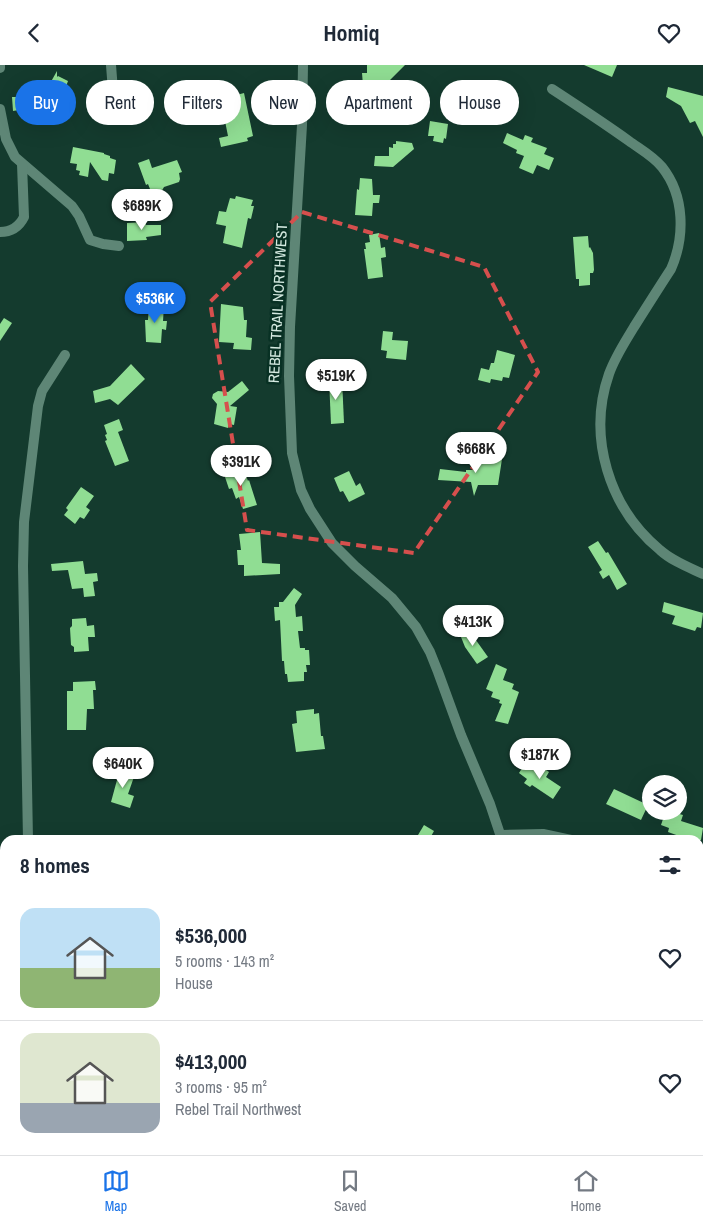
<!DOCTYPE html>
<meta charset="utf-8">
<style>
body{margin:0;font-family:"Archivo Narrow",sans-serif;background:#f6f6f7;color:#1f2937;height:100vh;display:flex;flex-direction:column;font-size:19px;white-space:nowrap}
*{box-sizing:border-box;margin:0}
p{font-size:16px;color:#747a83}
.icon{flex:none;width:28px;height:28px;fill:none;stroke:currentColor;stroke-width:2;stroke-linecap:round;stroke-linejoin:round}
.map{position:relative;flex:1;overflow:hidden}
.side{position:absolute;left:0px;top:770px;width:704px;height:320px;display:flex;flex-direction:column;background:#fff;border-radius:15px 15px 0 0;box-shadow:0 5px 20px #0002}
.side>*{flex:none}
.hud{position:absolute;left:15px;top:15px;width:674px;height:45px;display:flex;gap:10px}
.buttons{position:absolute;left:642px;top:710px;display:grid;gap:10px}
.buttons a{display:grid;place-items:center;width:45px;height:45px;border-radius:50%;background:#fff;box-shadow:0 5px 20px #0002;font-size:25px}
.price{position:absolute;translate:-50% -42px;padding:0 11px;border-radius:18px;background:#fff;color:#222;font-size:16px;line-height:32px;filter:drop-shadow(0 1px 2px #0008)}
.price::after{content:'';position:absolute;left:50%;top:30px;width:15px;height:11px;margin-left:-8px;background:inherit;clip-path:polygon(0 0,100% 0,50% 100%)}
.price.current{background:#1a73e8;color:#fff}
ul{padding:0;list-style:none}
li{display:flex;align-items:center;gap:15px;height:125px;padding:0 20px}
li+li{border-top:1px solid #e0e1e3}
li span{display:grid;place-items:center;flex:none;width:140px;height:100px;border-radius:15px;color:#555}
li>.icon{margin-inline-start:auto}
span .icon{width:60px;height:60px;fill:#fffc;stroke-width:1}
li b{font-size:21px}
h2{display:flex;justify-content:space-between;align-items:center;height:60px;padding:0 20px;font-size:21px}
.chip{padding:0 18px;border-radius:22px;background:#fff;box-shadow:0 5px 20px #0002;font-size:18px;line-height:45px}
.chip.current{background:#1a73e8;color:#fff}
header{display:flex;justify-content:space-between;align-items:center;height:65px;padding:0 20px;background:#fff;font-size:22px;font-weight:800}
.menu{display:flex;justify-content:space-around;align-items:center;height:70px;border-top:1px solid #e0e1e3;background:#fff;font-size:14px;color:#747a83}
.menu a{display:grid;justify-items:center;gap:2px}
.menu .current{color:#1a73e8}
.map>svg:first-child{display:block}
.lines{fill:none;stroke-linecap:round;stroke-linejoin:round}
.stream{stroke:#347f8f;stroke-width:3}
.building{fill:#90dd93}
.minor{stroke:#5e8676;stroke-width:10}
.marked{fill:none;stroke:#d64f4d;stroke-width:4;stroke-dasharray:10 6;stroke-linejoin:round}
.labels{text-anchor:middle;stroke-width:5;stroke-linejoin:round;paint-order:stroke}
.street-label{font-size:15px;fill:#d5eae1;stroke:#083124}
</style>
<header><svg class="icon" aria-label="back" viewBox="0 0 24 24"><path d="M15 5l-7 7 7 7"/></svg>Homiq<svg class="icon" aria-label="heart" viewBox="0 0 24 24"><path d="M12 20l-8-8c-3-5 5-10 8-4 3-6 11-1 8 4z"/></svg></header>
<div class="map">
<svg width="703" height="1090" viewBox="0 0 703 1090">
<rect width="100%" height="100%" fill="#143b2e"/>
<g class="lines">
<g class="stream">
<polyline points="0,847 1,851 5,853"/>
<polyline points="432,1085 434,1090"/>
</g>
</g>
<g class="building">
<polygon points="367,0 405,0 390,15 391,37 386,37 386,39 372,40 372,33 364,33 362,8 367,8"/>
<polygon points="584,0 617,0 612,12"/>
<polygon points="57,6 57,12 58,11 68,16 64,27 58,24 60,49 45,50 45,54 35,55 35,50 20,52 19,45 13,46 12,32 18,32 18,28 24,27 25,25 31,25 31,23 48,22"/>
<polygon points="668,22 703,31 703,72 695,56 690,58 681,41 666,32"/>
<polygon points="244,28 253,71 247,73 248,76 221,82 219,73 228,71 225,56 229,55 236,43 233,31"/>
<polygon points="430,56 448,59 446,74 444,73 443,78 433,76 434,71 428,71"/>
<polygon points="507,68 523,75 525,70 533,73 531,77 547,83 544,89 554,93 549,105 537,100 533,109 519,103 524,91 516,88 517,85 503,78"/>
<polygon points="396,76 412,78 414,84 393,102 374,101 375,91 389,91 389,82 393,83 393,79 396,79"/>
<polygon points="73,82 104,88 104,89 110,91 110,93 116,95 114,109 109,108 108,116 102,115 90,97 88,112 79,110 80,106 76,105 77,99 70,98"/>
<polygon points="149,94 152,103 177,95 182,107 179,108 180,114 179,117 164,122 160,129 150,124 148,119 146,120 138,98"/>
<polygon points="360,113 372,114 373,130 380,130 379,138 373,138 372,151 355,150 357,124 359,125"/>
<polygon points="236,131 253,135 251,141 254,141 251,154 248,153 242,183 223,178 226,161 216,159 219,146 226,147 230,133 235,134"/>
<polygon points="146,157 146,160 161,160 161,170 146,172 147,175 127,176 127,158"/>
<polygon points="379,168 381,183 385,182 386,192 381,193 383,212 368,214 364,184 366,184 365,178 370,177 369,170"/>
<polygon points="588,171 589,183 590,182 593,188 594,205 593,208 590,208 590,220 579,221 579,214 576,214 573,172"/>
<polygon points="221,239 243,242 244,255 247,255 246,272 252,273 251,285 233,284 234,278 219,277"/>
<polygon points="149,240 164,241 163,256 167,256 166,265 162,264 161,278 146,277 145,255 148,255"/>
<polygon points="4,253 12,258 0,276 0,259"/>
<polygon points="383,266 393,267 392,275 408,276 406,295 386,293 387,286 381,285"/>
<polygon points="497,285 515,290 509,313 503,312 502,316 491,314 490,318 478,315 481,303 489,305 491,298 494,298"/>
<polygon points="131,299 145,314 118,340 110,334 95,338 93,326 110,321"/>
<polygon points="329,314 342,314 344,358 331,359"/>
<polygon points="242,316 249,325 230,341 237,342 234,360 229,359 228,363 214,359 217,339 212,333 213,329 218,326 228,327"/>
<polygon points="119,354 123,365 118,367 129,396 115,401 105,376 107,375 105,370 107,369 104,360"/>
<polygon points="481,392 502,394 498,420 478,420 474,431 471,417 438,415 440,404 466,407 466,405 472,405 473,400 480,400"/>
<polygon points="243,402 248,416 249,415 257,440 243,444 239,432 236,434 232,423 229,424 224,409"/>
<polygon points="349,406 356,421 360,418 365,429 349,437 343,426 340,427 334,413"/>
<polygon points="81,422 94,431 86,442 90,445 84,454 80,452 75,459 64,450 68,445 66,443"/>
<polygon points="260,467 262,498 280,499 280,509 244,511 244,500 238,500 237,485 241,485 239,469"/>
<polygon points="598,476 606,488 608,487 627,519 617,525 609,510 603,514 599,507 602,505 588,482"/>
<polygon points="83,496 85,509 97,508 98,516 93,517 95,531 84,532 83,523 72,524 68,505 52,506 51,499"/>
<polygon points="294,523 302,529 295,540 296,552 302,551 303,566 298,566 300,583 305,583 305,585 309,585 310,600 306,600 307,607 304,607 304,616 288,617 287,609 285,609 284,596 282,596 280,555 275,556 274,542 279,542 279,537 283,537"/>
<polygon points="664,537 703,548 701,563 697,562 695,566 672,559 675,551 662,547"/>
<polygon points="86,553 87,561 94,560 95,572 88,572 89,586 74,587 74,582 71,580 70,563 72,561 72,554"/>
<polygon points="468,564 488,592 477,599 465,582 459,567"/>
<polygon points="496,599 507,604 503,615 514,619 512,624 519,627 508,659 495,656 502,639 499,638 500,635 491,632 493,627 486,624"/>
<polygon points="95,616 96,625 93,625 94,644 87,644 86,665 67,665 67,626 73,626 73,617"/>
<polygon points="314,644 314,649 319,648 321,671 323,671 325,684 296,687 292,659 297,658 296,646"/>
<polygon points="526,697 538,705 541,701 549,707 546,712 561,722 553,734 532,720 530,722 524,718 527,714 519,708"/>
<polygon points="120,704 135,709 128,729 134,731 130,743 111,737"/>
<polygon points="614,724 648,740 641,755 606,739"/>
<polygon points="665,748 675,751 676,748 683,750 681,756 703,763 701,775 690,775 668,767 669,763 661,760"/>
<polygon points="424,760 434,766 429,775 415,775"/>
</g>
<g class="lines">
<g class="minor">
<polyline points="111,0 113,26"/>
<polyline points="303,0 302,60 290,262 289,311 292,388 301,425 310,444 332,478 355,501 392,533 416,562 430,587 438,607 461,670 490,739 502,775"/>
<polyline points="0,3 0,0"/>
<path d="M552,24c26,17 52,34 77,52 11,8 24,15 33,26 23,29 23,70 9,102 -13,20 -25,39 -37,58 -9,15 -19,30 -25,47 -22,63 0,134 51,176 12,11 28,17 43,24"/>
<polyline points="0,44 6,74 15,92 72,141 79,151 90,175 103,179 119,181"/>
<path d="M0,167c11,0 19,-5 24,-15l-2,-53"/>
<polyline points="502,770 543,769 571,775"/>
<polyline points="28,775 23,501 24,457 38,341 42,326 65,290"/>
<polyline points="0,879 5,874"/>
<polyline points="699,897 703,905"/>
<polyline points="403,1085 403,1090"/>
</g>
</g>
<path class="marked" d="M302,147l182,55 54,105 -124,181 -167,-23 -37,-228z"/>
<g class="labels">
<g class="street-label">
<text transform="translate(278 238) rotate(-87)" y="5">REBEL TRAIL NORTHWEST</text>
</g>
</g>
</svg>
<div class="buttons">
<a><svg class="icon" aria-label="layers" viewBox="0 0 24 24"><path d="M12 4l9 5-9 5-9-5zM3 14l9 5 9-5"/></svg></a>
</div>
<b class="price" style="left:142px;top:166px">$689K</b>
<b class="price current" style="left:155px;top:259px">$536K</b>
<b class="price" style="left:336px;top:336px">$519K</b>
<b class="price" style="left:476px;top:409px">$668K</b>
<b class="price" style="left:241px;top:422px">$391K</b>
<b class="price" style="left:473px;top:582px">$413K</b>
<b class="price" style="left:540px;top:715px">$187K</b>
<b class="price" style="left:123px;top:724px">$640K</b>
<div class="hud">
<a class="chip current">Buy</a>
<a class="chip">Rent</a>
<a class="chip">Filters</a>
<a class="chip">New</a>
<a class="chip">Apartment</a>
<a class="chip">House</a>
</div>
<section class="side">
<h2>8 homes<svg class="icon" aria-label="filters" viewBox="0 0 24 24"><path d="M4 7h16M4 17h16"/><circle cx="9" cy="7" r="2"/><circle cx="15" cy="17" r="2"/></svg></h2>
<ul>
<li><span style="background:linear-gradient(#bfe0f5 60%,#8fb573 0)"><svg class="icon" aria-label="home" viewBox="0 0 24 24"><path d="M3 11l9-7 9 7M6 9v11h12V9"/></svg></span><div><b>$536,000</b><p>5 rooms · 143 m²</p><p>House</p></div><svg class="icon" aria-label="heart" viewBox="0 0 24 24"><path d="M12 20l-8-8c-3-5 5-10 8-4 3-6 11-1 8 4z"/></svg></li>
<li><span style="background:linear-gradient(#dfe7d0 70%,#9aa5b1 0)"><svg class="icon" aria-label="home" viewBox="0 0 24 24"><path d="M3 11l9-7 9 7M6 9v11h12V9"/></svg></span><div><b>$413,000</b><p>3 rooms · 95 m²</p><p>Rebel Trail Northwest</p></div><svg class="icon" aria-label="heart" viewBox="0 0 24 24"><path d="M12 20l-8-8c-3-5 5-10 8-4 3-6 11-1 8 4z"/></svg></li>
</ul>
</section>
</div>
<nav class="menu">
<a class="current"><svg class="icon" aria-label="map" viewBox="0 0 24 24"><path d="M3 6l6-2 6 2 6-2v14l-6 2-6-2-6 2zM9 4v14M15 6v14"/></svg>Map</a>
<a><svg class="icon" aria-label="saved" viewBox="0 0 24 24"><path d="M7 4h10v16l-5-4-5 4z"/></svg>Saved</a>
<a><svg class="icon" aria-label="home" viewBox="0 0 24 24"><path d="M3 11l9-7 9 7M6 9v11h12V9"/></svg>Home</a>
</nav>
